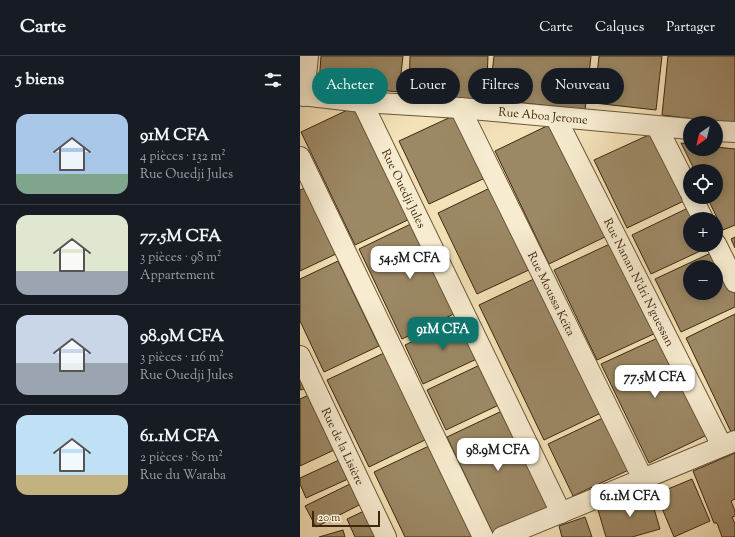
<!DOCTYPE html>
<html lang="fr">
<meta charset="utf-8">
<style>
body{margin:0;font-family:"Sorts Mill Goudy",serif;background:#20242c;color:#f1f3f6;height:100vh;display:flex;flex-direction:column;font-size:15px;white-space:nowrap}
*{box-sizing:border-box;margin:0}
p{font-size:13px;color:#9ea1a6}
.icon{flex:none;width:22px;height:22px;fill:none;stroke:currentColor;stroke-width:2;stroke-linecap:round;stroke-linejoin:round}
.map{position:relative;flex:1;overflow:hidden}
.details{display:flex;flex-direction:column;background:#171b24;width:300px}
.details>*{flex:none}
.guide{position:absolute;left:12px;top:12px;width:363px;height:36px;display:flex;gap:8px}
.needle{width:26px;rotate:214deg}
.tools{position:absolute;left:383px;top:60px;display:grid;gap:8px}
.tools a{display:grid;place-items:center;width:40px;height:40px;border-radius:50%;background:#171b24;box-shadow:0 2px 10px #0003;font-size:20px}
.scale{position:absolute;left:12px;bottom:10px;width:68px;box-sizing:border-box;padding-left:4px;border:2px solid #3e270d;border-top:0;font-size:11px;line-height:14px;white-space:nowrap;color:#3e270d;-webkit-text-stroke:3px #f7ecd0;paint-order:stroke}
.price{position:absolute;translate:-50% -34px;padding:0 9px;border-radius:8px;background:#fff;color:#222;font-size:13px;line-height:26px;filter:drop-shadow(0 1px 2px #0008)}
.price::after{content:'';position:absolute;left:50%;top:24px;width:12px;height:9px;margin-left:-6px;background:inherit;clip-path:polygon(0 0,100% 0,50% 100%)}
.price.current{background:#0f766e;color:#fff}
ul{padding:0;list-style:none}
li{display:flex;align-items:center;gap:12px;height:100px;padding:0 16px}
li+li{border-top:1px solid #363941}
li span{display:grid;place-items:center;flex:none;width:112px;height:80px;border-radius:12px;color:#555}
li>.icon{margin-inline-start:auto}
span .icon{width:48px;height:48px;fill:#fffc;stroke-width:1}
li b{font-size:17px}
h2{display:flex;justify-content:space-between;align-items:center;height:48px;padding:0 16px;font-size:17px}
.tag{padding:0 14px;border-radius:18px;background:#171b24;box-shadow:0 2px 10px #0003;font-size:14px;line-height:36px}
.tag.current{background:#0f766e;color:#fff}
header{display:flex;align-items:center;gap:24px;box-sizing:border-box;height:56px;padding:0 20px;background:#171b24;border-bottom:1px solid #363941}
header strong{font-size:19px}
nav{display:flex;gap:22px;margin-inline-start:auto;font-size:14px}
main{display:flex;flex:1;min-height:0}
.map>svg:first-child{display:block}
.building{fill:#9c8865;stroke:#3e270d;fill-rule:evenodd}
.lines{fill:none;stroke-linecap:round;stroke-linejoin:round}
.minor-casing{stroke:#6b5638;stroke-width:22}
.minor{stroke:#f7ecd0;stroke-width:20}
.labels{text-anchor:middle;stroke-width:3;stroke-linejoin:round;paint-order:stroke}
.street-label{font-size:12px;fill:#3e270d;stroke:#f7ecd0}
</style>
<header>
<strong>Carte</strong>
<nav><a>Carte</a><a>Calques</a><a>Partager</a></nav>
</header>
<main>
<section class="details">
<h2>5 biens<svg class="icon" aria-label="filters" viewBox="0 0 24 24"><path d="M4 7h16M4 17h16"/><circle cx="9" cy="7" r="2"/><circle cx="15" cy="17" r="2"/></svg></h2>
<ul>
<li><span style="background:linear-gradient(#a9c7e8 75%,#7fa58c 0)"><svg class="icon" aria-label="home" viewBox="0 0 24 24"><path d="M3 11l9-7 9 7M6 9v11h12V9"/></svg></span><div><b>91M CFA</b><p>4 pièces · 132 m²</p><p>Rue Ouedji Jules</p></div></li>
<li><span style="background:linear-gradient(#dfe7d0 70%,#9aa5b1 0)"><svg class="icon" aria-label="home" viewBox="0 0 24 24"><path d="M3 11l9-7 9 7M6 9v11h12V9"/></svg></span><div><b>77.5M CFA</b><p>3 pièces · 98 m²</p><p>Appartement</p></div></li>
<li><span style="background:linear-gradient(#c9d6e8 60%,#9aa5b1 0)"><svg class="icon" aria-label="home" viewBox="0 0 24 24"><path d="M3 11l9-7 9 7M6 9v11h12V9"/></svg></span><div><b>98.9M CFA</b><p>3 pièces · 116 m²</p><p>Rue Ouedji Jules</p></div></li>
<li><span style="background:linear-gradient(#bfe0f5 75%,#c2b280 0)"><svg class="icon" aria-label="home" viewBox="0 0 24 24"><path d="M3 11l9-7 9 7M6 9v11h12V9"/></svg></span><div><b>61.1M CFA</b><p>2 pièces · 80 m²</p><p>Rue du Waraba</p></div></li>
</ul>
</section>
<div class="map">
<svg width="435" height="481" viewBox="0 0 435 481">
<rect width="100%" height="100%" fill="#f3e1b7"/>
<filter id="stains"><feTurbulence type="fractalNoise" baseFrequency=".005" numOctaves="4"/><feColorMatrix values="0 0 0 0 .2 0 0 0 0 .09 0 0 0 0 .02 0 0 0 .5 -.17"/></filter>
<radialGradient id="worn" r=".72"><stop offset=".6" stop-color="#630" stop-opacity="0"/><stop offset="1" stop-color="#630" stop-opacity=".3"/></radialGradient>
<g class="building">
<polygon points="21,0 103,0 99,36 19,28"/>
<polygon points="110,0 188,0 186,45 109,42"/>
<polygon points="194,0 291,0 285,54 189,43"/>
<polygon points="299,0 362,0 356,54 294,47"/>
<polygon points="368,0 435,0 435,68 362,59"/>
<polygon points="58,49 112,162 55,189 1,76"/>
<polygon points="155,59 185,122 129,148 99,85"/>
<polygon points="253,67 307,180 249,208 195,95"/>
<polygon points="353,77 386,144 327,172 294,104"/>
<polygon points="381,87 390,88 390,93 416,93 416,91 435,93 435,169 423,174 407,141 416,141 416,115 395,115"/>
<polygon points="192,131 231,213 177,238 138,157"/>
<polygon points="5,132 36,198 0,215 0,134"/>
<polygon points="392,150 398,163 390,163 390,189 411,190 351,218 332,179"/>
<polygon points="117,165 160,255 102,283 59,193"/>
<polygon points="435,181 435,192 431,183"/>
<polygon points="314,186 358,276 297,304 254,214"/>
<path d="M415,195l20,42v14l-54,25 -26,-53zM390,211h26v26h-26z"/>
<polygon points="38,205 79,290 24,316 0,265 0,223"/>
<polygon points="238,221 303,356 244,384 179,249"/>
<polygon points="435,258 435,374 431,376 386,282"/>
<polygon points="162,262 181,301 123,328 105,289"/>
<polygon points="362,280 409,378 349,407 301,308"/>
<polygon points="86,296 127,383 69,411 27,324"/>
<polygon points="184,307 203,347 146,374 127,334"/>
<polygon points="0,324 4,333 0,334"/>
<polygon points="9,339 34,394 0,410 0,343"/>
<polygon points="204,354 250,451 193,478 147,381"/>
<polygon points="307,360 333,412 273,440 248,388"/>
<polygon points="131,389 173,481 105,481 74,416"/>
<polygon points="435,397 435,443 431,445 435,455 435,460 432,461 435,468 435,481 422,481 417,467 414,467 393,415"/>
<polygon points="39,404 48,423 6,442 0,428 0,422"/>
<polygon points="392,423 410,465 374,481 356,438"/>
<polygon points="52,427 63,447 16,471 5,450"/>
<polygon points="350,439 360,473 332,481 306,481 298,454"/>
<polygon points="64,455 77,479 73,481 55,481 47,463"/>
<polygon points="285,461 292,481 262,481 259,470"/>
<polygon points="43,474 45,481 19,481"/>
</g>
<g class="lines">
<g class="minor-casing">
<g id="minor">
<path id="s1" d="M0,39l62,7 98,6 230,21"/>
<polyline points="4,40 8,0"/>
<path id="s2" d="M62,46l199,411"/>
<path id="s3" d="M160,52l183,371"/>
<path id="s4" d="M256,62l166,328"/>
<polyline points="357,71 390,136"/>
<polyline points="416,75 435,76"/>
<polyline points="0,101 183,481"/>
<polyline points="392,141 403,163"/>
<polyline points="416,188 435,226"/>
<path id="s5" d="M0,300l86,181"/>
<polyline points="202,481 435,385"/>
</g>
</g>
<use href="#minor" class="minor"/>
</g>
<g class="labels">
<g class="street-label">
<text dy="4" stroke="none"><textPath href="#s1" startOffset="244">Rue Aboa Jerome</textPath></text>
<text dy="4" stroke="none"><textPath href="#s2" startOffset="96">Rue Ouedji Jules</textPath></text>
<text dy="4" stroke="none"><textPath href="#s4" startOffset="184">Rue Nanan N'dri N'guessan</textPath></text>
<text dy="4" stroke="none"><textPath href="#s3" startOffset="207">Rue Moussa Keïta</textPath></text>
<text dy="4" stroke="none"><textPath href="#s5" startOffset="100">Rue de la Lisière</textPath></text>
</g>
</g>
<rect width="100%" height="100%" filter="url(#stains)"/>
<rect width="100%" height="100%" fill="url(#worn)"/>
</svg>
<div class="tools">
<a><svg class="needle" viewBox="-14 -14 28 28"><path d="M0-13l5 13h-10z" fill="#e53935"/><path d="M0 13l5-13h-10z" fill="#9ea1a6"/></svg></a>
<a><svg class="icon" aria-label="locate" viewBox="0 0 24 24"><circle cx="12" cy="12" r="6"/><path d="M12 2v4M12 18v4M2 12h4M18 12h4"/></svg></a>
<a>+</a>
<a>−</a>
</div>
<div class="scale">20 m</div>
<b class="price" style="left:110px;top:224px">54.5M CFA</b>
<b class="price current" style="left:143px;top:295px">91M CFA</b>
<b class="price" style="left:355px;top:343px">77.5M CFA</b>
<b class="price" style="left:198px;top:416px">98.9M CFA</b>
<b class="price" style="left:330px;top:462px">61.1M CFA</b>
<div class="guide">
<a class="tag current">Acheter</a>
<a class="tag">Louer</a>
<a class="tag">Filtres</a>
<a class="tag">Nouveau</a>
</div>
</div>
</main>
